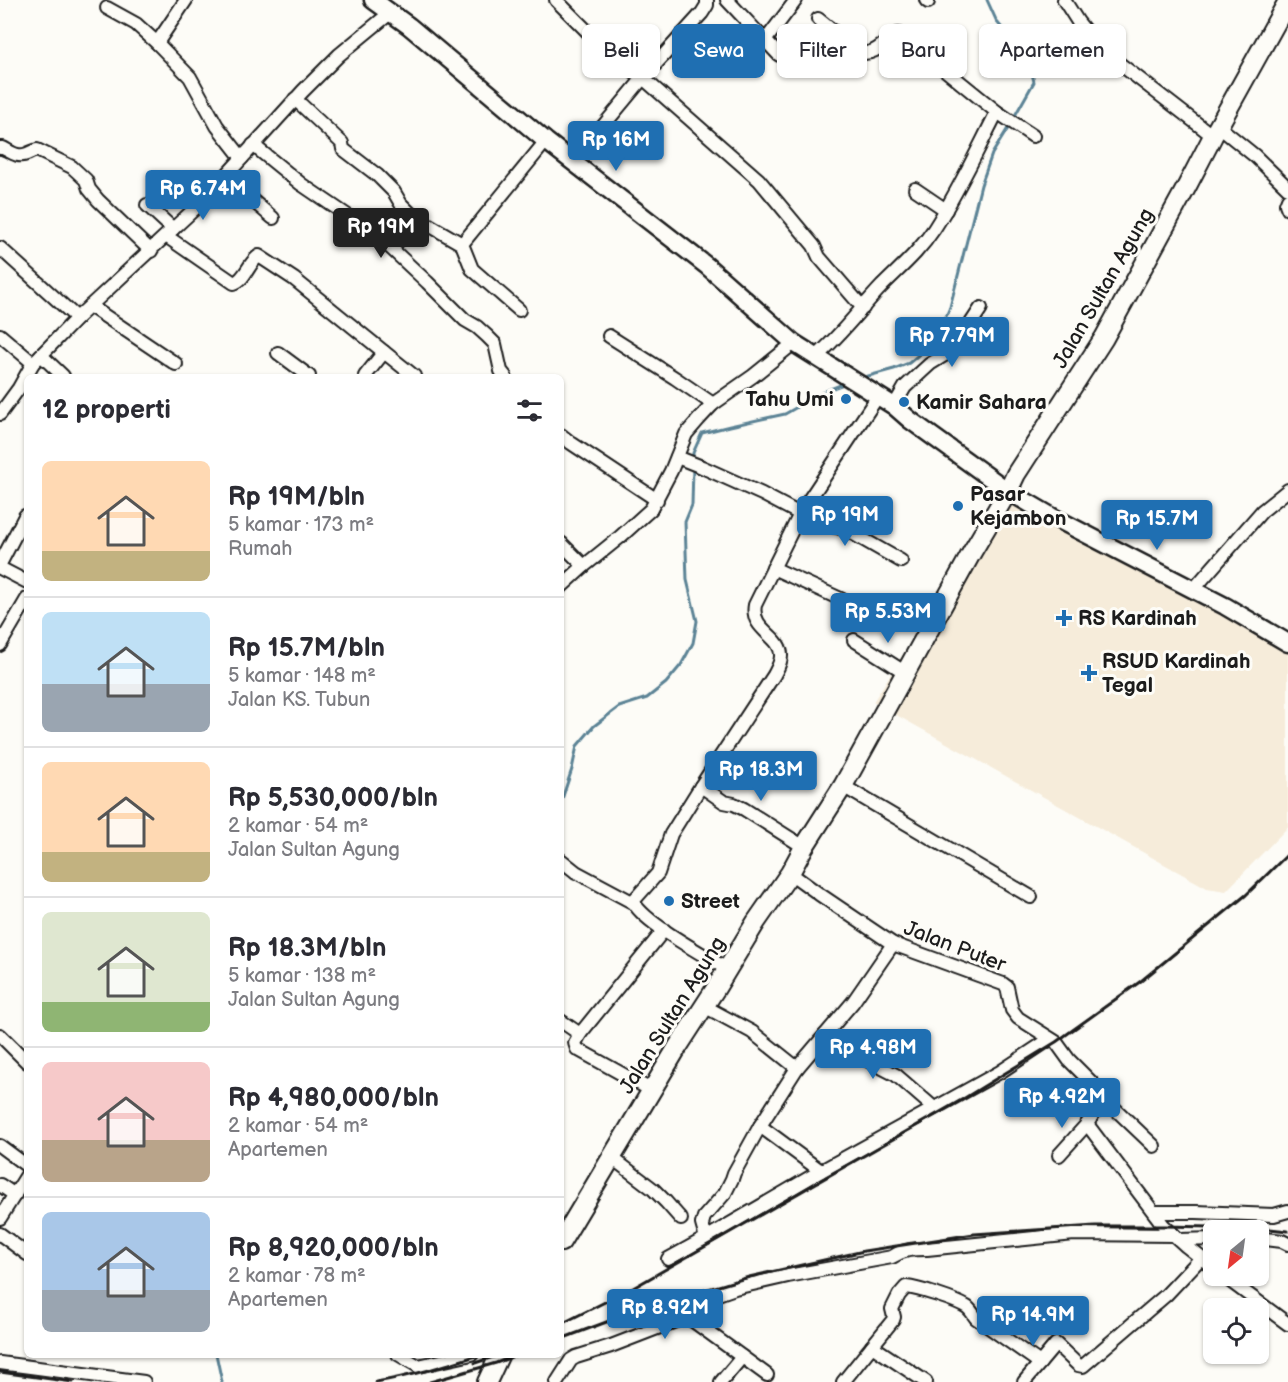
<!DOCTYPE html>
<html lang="id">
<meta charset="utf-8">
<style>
body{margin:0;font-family:"Balsamiq Sans",sans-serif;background:#f2f2f3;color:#2b2b33;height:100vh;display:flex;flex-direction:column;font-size:22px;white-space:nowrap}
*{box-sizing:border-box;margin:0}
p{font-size:20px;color:#7c7c81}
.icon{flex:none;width:33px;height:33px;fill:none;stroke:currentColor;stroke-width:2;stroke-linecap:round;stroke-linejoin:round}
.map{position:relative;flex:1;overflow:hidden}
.drawer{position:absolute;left:24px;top:374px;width:540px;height:984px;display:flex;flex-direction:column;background:#fff;border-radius:9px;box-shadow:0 2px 4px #0004}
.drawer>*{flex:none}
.top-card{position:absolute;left:582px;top:24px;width:570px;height:54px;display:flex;gap:12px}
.needle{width:39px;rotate:209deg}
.fabs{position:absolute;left:1203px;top:1220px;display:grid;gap:12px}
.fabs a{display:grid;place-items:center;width:66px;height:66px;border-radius:9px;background:#fff;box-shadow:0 2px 4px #0004;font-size:30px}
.price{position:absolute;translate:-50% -51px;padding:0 14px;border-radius:6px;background:#1f6fb2;color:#fff;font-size:20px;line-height:39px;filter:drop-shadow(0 2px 3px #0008)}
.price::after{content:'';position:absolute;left:50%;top:36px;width:18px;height:14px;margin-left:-9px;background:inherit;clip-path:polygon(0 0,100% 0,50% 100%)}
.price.selected{background:#222;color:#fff}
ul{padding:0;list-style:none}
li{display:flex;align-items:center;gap:18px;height:150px;padding:0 18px}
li+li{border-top:2px solid #e1e1e2}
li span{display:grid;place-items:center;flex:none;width:168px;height:120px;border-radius:9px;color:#555}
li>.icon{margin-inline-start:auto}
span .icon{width:72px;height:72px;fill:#fffc;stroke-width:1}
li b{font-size:26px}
h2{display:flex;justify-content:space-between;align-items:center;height:72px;padding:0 18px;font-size:26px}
.tag{padding:0 21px;border-radius:9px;background:#fff;box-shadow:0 2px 4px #0004;font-size:21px;line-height:54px}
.tag.selected{background:#1f6fb2;color:#fff}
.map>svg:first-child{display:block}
.built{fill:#f6ecda}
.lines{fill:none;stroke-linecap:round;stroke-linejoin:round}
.stream{stroke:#5b8395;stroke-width:3}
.minor-casing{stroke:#1c1c1c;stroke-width:16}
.major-casing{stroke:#1c1c1c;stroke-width:21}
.highway-casing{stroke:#1c1c1c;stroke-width:22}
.minor{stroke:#fdfcf7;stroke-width:12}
.major{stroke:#fdfcf7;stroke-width:16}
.highway{stroke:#fdfcf7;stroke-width:18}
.rail{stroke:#1c1c1c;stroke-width:3}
.poi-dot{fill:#1f6fb2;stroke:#fdfcf7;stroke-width:2}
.labels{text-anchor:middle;stroke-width:6;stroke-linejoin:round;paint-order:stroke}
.street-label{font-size:21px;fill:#1c1c1c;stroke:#fdfcf7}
.poi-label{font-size:21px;font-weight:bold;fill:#1c1c1c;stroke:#fdfcf7;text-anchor:start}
</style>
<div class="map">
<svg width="1288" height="1382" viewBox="0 0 1288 1382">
<rect width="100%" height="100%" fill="#fdfcf7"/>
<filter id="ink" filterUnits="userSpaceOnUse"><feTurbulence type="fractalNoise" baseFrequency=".0167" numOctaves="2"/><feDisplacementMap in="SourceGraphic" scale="12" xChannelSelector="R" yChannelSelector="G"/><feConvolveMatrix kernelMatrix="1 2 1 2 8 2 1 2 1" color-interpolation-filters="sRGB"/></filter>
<g filter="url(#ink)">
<polygon class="built" points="1010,492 1288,645 1288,827 1226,891 1207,888 873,702 921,626 981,518"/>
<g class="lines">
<g class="stream">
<polyline points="987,0 997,22 1029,61 1034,82 1013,119"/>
<polyline points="861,378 894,369 909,363 936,340 950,307 981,185 992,154 1010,125"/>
<polyline points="693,460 693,453 702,433 730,426 785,414 825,391 846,383"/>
<polyline points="561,802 572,769 577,746 594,726 619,707 647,698 666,683 681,665 693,643 697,621 687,580 685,522 692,505 693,467"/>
<polyline points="216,1354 222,1382"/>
</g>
<g class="minor-casing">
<g id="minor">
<polyline points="556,0 610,54 620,63 643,78 759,180 814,246 819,257 863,308"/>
<polyline points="727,0 779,55"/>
<polyline points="926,0 928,2"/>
<polyline points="1064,0 1078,22 1094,42 1120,64 1213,136"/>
<polyline points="107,8 136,24 157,43 190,77 217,126 242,158"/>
<path d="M818,19l41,33c14,5 25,-9 36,-17l3,-1 4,1 95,77 36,24"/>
<polyline points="765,41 796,0"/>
<polyline points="157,43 186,0"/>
<polyline points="295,99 342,143 343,149 377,175 394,192 401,204 412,215 462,244"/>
<polyline points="1218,126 1255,156 1288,188"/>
<polyline points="253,145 301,184 379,237 427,282 465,320 477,327 487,336 495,344 501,371 505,376"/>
<path d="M0,148h3c8,4 15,10 24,6 4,-2 7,-3 10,-4l35,17 14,13 3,9 9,11 53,51"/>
<polyline points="574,161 643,78 702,13 707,5 707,0"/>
<polyline points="225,177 273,218"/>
<polyline points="915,189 946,210"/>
<polyline points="1288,199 1286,204 1288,209"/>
<polyline points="147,205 173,229"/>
<path d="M166,236l68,47c12,-4 14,-20 25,-27l35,23 90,73"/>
<polyline points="0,248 77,318"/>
<polyline points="391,248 409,231 417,219"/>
<polyline points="90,306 176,364"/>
<polyline points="519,310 472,269 462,244 546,141"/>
<polyline points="0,335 33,363"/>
<polyline points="609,336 675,378 713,404"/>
<polyline points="278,353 309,376"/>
<polyline points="41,355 63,376"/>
<path d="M817,356c24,-21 43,-47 65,-70 19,-19 37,-34 52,-57 24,-37 43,-78 63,-117"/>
<polyline points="365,376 384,352 414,376"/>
<polyline points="894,406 905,387 930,364 943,356 962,337 981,308"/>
<polyline points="0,414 19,388 33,363 48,348 77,318 202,202 303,91 339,55 390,13"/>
<polyline points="561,435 571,443 657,500"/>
<polyline points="677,457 702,467 762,494 800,514"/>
<polyline points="801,512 828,525 845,529 901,561"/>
<polyline points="561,543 584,566"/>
<polyline points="0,564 25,516"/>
<polyline points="0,568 27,582"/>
<polyline points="773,568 858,607"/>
<polyline points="561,587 584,566 620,537 651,509 671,471 686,434 699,419 713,404 753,376 794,343"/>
<polyline points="1193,590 1262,511 1288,490"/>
<polyline points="854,640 906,673"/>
<polyline points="0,645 27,599"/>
<polyline points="701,786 724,802 734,804 744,809 804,847"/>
<polyline points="843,786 1031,897"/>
<polyline points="561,860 576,872 634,903"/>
<polyline points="790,873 819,894 893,944 1003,984 1007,987 1012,1010 1018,1018 1056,1042 1069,1060 1095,1086 1100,1103 1087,1124 1164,1226 1186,1246 1214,1268"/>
<path d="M727,969c-23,-14 -81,-45 -93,-66l1,-4 23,-26 13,-39 30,-48 73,-111c3,-6 7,-12 7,-19 1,-21 -31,-25 -26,-51l46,-93 77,-116"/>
<polyline points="704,1006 752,1032 797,1068 853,1002 893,944"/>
<polyline points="561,1021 580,1034 575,1043 577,1049 651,1090"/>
<polyline points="580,1034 664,930"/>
<polyline points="0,1035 27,1062"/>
<polyline points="825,1035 851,1054 863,1058 896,1075 934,1108"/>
<polyline points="1100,1103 1105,1102 1110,1104 1154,1146"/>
<polyline points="760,1126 821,1171"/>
<polyline points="0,1146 27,1166"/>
<polyline points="1059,1155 1087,1124"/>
<polyline points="611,1157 653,1189 666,1202 681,1219"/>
<polyline points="0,1185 15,1195"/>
<polyline points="1154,1212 1196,1212 1274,1215 1288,1211"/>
<polyline points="0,1218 27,1175"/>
<polyline points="0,1234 27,1254"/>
<polyline points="706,1238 702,1224 704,1217 725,1193 732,1179 734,1173 760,1126 797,1068"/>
<polyline points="1258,1238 1282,1241 1288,1244"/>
<polyline points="1180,1240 1214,1239"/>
<polyline points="668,1259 706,1238 821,1171 1000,1072 1050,1039"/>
<polyline points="1222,1275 1288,1324"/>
<path d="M687,1317l4,-11 4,-4 40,-14 53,-12 104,-19c12,-8 21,-8 35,-8l147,-15 100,1"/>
<polyline points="398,1354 418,1366 472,1354"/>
<polyline points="0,1363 144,1382"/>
<polyline points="557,1382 571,1360 576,1357 611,1346 686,1317 689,1318 767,1375"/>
<polyline points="721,1382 742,1357"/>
<polyline points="843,1382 872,1346"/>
<path d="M926,1382l-54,-36 21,-26 1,-3 -2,-8 7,-14 7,-8c12,1 50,13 61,20 4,3 6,7 9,11l64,45"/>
<polyline points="1024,1382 1056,1344 1078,1365 1083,1366 1166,1295 1201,1258"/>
</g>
</g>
<g class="major-casing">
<polyline id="major" points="373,0 409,26 546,141 707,266 794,343 894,406 910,420 1008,491 1051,516 1225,606 1288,643"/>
</g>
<g class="highway-casing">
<g id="highway">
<polyline points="561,1242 677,1048 716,988 756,922 790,873 804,847 843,786 972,552 1008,491 1016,474 1104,338 1186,188 1213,136 1288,1"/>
<polyline points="487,1382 500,1354"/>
</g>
</g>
<use href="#minor" class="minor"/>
<use href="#major" class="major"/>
<use href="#highway" class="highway"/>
<g class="rail">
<polyline points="561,1324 633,1288 713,1242 963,1099 1056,1042 1141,981 1246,895 1288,854"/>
<polyline points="561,1339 644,1308 749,1277 864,1251 974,1234 1095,1226 1164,1226 1260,1228 1288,1231"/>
<polyline points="475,1363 502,1354"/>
<polyline points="0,1372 73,1382"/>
<path d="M376,1382c36,-6 71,-17 106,-28"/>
<polyline points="430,1382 496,1363 519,1354"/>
</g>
</g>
</g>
<g class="poi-dot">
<circle cx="846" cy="399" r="6"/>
<circle cx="904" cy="402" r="6"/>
<circle cx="958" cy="506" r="6"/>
<path d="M1061 609h6v6h6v6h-6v6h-6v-6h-6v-6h6z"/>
<path d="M1086 664h6v6h6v6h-6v6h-6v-6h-6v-6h6z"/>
<circle cx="669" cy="901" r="6"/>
</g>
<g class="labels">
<g class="street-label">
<text transform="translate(1103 288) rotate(-60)" y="7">Jalan Sultan Agung</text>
<text transform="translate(955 946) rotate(21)" y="7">Jalan Puter</text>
<text transform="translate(672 1015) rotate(-58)" y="7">Jalan Sultan Agung</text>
</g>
<g class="poi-label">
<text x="834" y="406" text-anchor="end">Tahu Umi</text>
<text x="916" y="409">Kamir Sahara</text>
<text x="970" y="501">Pasar<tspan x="970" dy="24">Kejambon</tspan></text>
<text x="1078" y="625">RS Kardinah</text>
<text x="1102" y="668">RSUD Kardinah<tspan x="1102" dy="24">Tegal</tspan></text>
<text x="681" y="908">Street</text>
</g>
</g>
</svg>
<div class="fabs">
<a><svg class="needle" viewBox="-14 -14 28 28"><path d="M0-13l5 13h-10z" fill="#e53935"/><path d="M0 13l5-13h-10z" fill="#7c7c81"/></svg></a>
<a><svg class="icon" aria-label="locate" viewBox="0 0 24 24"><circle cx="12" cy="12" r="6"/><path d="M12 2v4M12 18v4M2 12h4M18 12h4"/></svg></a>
</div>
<b class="price" style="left:616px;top:172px">Rp 16M</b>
<b class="price" style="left:203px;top:221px">Rp 6.74M</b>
<b class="price selected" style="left:381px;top:259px">Rp 19M</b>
<b class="price" style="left:952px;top:368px">Rp 7.79M</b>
<b class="price" style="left:845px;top:547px">Rp 19M</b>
<b class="price" style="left:1157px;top:551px">Rp 15.7M</b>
<b class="price" style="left:888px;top:644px">Rp 5.53M</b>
<b class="price" style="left:761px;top:802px">Rp 18.3M</b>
<b class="price" style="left:873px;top:1080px">Rp 4.98M</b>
<b class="price" style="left:1062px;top:1129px">Rp 4.92M</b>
<b class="price" style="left:665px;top:1340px">Rp 8.92M</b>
<b class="price" style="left:1033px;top:1347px">Rp 14.9M</b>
<div class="top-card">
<a class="tag">Beli</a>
<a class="tag selected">Sewa</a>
<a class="tag">Filter</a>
<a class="tag">Baru</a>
<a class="tag">Apartemen</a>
</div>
<section class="drawer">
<h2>12 properti<svg class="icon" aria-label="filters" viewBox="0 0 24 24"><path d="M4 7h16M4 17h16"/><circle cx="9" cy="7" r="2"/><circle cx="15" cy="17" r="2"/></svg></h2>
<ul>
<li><span style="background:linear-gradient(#ffd9b3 75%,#c2b280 0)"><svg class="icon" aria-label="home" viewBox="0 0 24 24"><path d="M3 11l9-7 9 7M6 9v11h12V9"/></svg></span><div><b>Rp 19M/bln</b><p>5 kamar · 173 m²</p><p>Rumah</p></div></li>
<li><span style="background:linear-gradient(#bfe0f5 60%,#9aa5b1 0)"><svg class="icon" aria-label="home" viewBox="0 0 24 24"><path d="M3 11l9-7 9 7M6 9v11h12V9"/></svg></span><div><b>Rp 15.7M/bln</b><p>5 kamar · 148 m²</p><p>Jalan KS. Tubun</p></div></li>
<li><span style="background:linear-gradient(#ffd9b3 75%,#c2b280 0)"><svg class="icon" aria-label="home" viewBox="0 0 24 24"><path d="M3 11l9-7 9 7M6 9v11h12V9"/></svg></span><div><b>Rp 5,530,000/bln</b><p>2 kamar · 54 m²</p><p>Jalan Sultan Agung</p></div></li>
<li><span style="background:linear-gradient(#dfe7d0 75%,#8fb573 0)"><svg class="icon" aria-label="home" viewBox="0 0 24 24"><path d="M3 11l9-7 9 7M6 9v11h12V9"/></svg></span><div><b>Rp 18.3M/bln</b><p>5 kamar · 138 m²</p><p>Jalan Sultan Agung</p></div></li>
<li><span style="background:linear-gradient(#f6c9c9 65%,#b9a48a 0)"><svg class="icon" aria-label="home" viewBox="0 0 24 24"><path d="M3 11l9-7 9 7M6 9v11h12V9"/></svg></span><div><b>Rp 4,980,000/bln</b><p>2 kamar · 54 m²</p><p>Apartemen</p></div></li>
<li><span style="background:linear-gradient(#a9c7e8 65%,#9aa5b1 0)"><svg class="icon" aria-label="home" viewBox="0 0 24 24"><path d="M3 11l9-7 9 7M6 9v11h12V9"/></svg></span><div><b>Rp 8,920,000/bln</b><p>2 kamar · 78 m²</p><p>Apartemen</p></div></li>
</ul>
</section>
</div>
